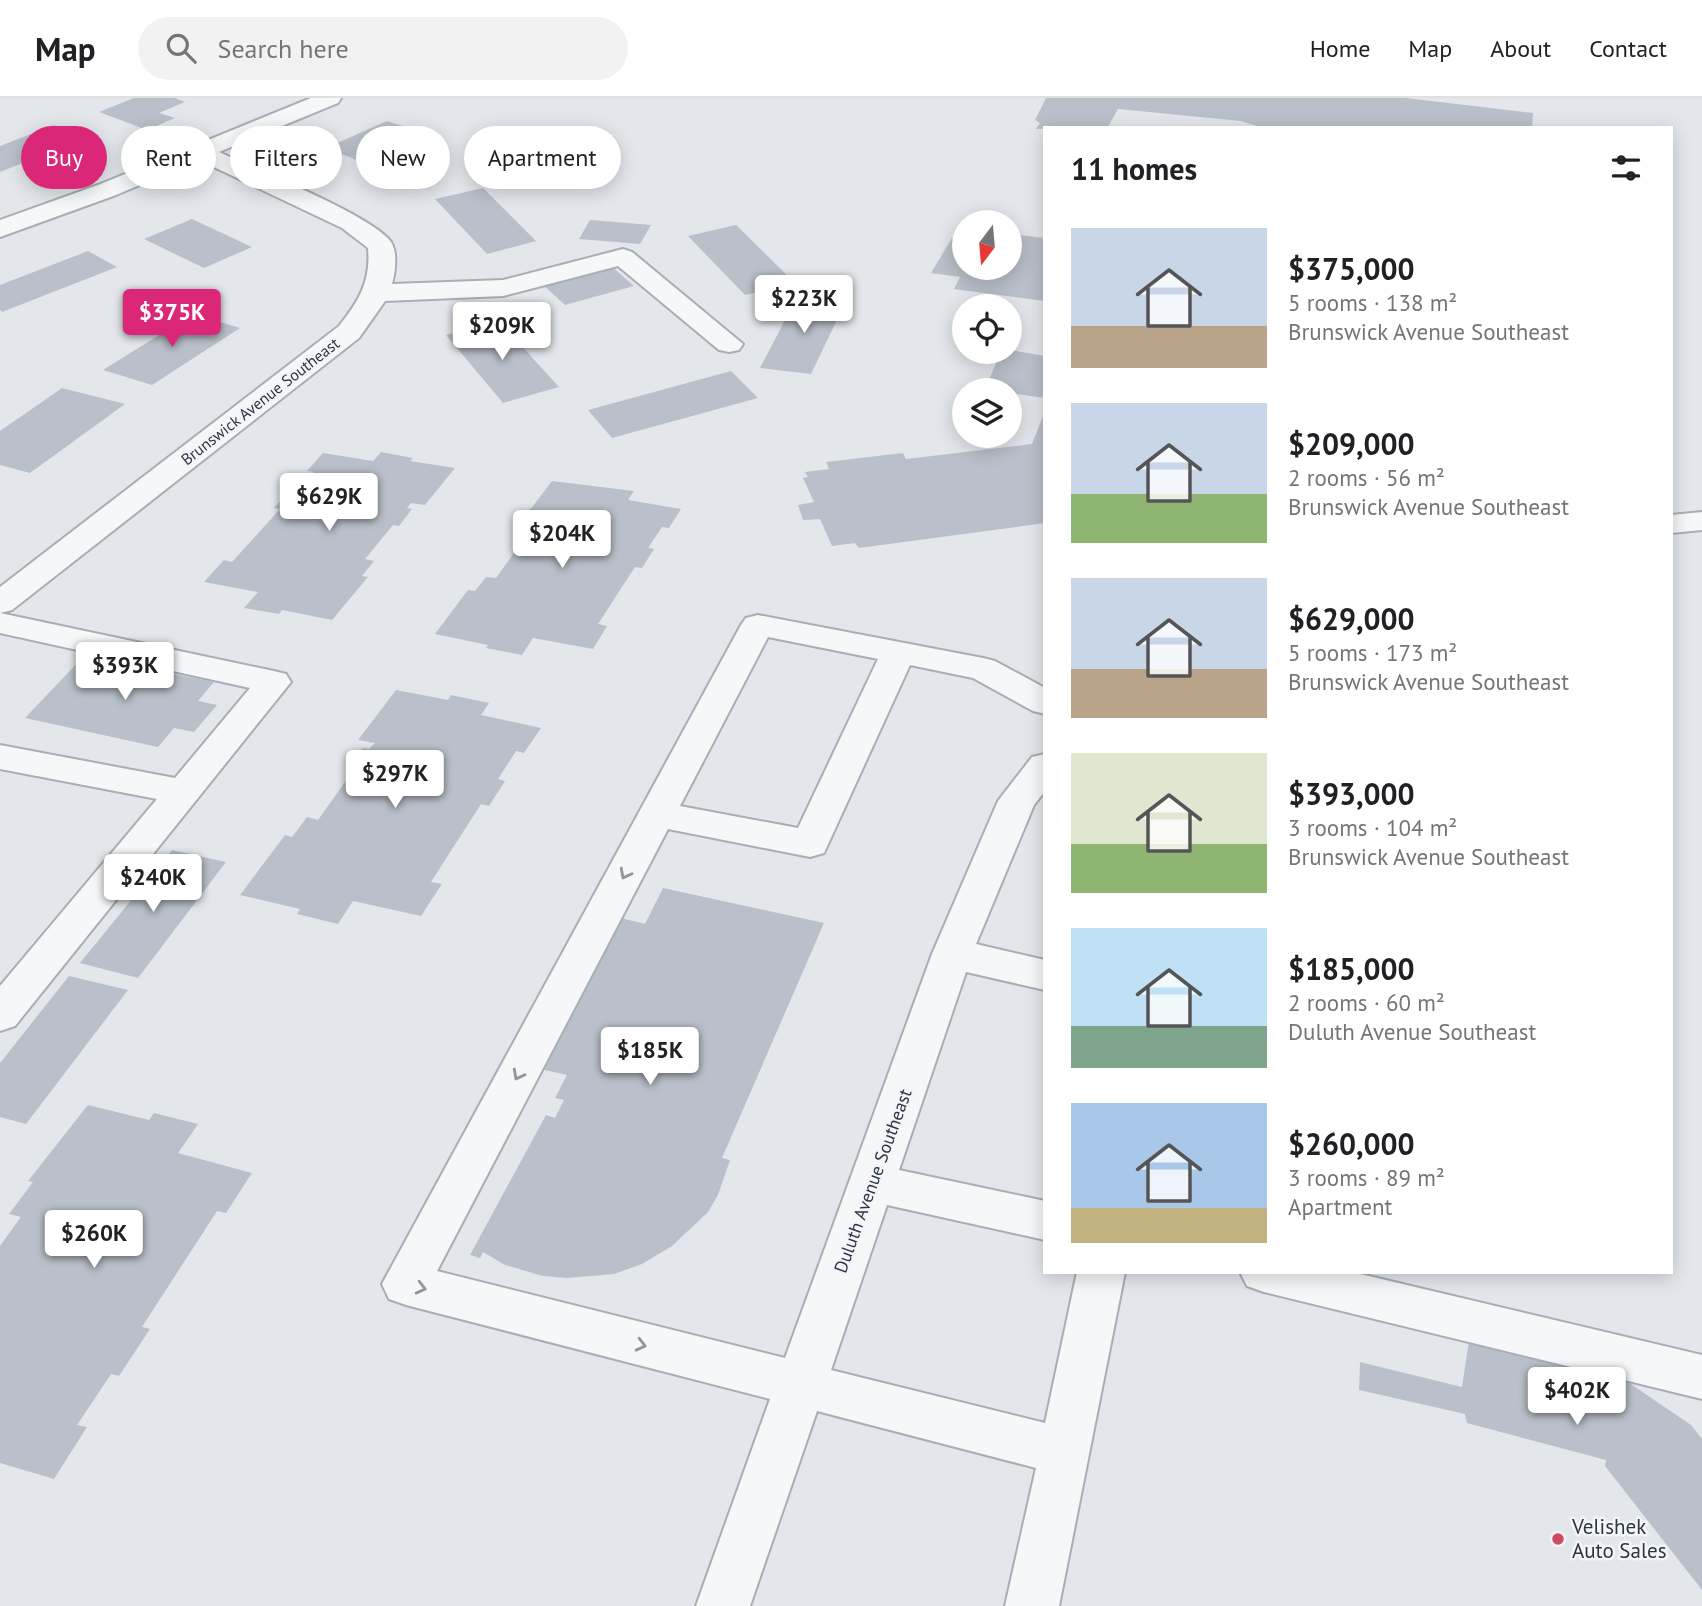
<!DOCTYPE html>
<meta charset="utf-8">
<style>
body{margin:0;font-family:"PT Sans",sans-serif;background:#f2f2f2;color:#202124;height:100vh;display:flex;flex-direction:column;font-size:26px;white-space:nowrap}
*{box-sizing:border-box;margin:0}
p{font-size:23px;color:#757577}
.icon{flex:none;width:38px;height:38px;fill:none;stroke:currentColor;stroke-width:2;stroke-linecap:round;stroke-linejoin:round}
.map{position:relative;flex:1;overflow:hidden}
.sheet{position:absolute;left:1043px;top:28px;width:630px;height:1148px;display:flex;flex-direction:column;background:#fff;border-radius:0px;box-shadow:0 4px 18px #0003}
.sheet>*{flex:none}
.banner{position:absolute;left:21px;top:28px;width:665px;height:63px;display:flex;gap:14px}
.needle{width:46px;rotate:196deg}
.buttons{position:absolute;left:952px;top:112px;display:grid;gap:14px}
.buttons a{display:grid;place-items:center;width:70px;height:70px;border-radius:50%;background:#fff;box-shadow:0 4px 18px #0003;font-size:35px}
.price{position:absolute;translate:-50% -60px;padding:0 16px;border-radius:7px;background:#fff;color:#222;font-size:23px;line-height:46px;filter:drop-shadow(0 2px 4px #0008)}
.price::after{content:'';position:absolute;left:50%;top:42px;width:21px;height:16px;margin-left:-10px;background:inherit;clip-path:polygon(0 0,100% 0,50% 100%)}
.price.current{background:#db2777;color:#fff}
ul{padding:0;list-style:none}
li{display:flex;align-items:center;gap:21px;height:175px;padding:0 28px}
li span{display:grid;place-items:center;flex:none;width:196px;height:140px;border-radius:0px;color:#555}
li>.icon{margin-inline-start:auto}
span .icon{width:84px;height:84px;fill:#fffc;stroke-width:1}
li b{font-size:30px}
h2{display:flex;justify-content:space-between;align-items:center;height:84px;padding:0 28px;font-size:30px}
.tag{padding:0 24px;border-radius:32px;background:#fff;box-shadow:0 4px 18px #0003;font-size:24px;line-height:63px}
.tag.current{background:#db2777;color:#fff}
header{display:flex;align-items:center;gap:42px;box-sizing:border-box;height:98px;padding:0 35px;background:#fff;border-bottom:2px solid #e0e0e0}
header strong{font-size:33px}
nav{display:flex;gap:38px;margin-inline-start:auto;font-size:24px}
.search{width:490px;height:63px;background:#f2f2f2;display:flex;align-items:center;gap:18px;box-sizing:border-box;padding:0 24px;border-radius:38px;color:#757577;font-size:26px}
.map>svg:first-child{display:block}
.building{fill:#bac0c9}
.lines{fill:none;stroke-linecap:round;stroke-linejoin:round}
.minor-casing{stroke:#a8aeb6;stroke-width:4}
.minor{fill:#f6f7f9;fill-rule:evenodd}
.oneway{stroke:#90969e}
.poi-dot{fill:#cf4a63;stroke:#f3f5f8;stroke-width:2.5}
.labels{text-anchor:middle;stroke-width:5;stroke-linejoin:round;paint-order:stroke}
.far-street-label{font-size:16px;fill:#2b3544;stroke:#f3f5f8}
.street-label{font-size:18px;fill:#2b3544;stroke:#f3f5f8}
.near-poi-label{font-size:21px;fill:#2b3544;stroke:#f3f5f8;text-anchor:start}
</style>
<header>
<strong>Map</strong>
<div class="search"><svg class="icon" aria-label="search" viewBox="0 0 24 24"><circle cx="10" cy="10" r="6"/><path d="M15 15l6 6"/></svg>Search here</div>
<nav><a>Home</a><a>Map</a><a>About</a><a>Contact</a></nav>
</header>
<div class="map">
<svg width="1702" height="1508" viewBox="0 0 1702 1508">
<rect width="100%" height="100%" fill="#e3e7eb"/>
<g class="building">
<polygon points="134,0 175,0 185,4 159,15 175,20 147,32 99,14"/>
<polygon points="1046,0 1406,0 1533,15 1532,30 1263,30 1241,23 1118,11 1107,30 1036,31 1040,25 1035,22"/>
<polygon points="387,23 431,37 367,66 326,50"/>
<polygon points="54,27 85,40 0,74 0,48"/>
<polygon points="483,90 536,143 487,156 435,101"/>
<polygon points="192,121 252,149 204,170 144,141"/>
<polygon points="590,122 651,127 640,146 579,141"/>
<polygon points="736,127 795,185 745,197 688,138"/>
<polygon points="1010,136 1045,140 1045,203 954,191 960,179 931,175 952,140 964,141 964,170 1010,170"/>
<polygon points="88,153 117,169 2,214 0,212 0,187"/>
<polygon points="611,168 634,188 565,207 543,187"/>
<polygon points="798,197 846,203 811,276 760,270"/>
<polygon points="193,216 240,230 152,287 103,272"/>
<polygon points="499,223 559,289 503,305 446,237"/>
<polygon points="1010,252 1045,258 1045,300 1010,295 1010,292 985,291 1001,254"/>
<polygon points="731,273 758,300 612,340 588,312"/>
<polygon points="62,290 125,306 30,375 0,367 0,333"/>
<polygon points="1045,313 1045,425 859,450 855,445 832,448 820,421 803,422 798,407 814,404 803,380 808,379 805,374 829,371 826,364 903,355 906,361 1032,346"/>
<polygon points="381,354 413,360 410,363 455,370 425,407 411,405 407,410 412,411 399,428 393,427 365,461 374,463 362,478 368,479 332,522 282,512 279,516 244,510 258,494 204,484 224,462 232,464 280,411 274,410 290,392 296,393 314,374 307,373 323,355 373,363"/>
<polygon points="552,383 634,393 628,402 681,411 669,430 662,429 648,450 654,451 642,470 635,469 598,526 607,528 593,551 533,540 522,557 486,550 488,547 435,536 468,492 475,493 486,479 496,480 521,445 516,444 528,427 534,428 538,423 524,420"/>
<polygon points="84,558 214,584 198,603 217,607 194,634 174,630 158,649 25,620"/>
<polygon points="396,592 448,602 451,597 489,605 481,617 541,630 524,655 516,653 498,681 505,683 489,708 481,706 431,784 442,786 421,818 353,803 338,826 297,816 300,811 240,797 285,737 292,739 307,719 318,722 352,674 346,673 363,650 369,651 375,645 358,642"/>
<polygon points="172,752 226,764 138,880 80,865"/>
<polygon points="663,790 824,825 722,1060 730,1062 718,1097 708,1114 672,1148 642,1166 614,1176 567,1180 543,1178 505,1167 483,1154 480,1160 470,1157 546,1017 555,1020 564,1002 555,1000 567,977 540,971 621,820 645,826"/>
<polygon points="69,878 128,892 26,1026 0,1019 0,965"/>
<polygon points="88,1007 149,1022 154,1015 198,1026 178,1055 252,1075 226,1115 217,1113 142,1229 150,1231 119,1278 111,1276 77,1327 87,1329 54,1381 0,1365 0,1148 21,1119 9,1116 33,1084 28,1083"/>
<polygon points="1470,1236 1603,1267 1691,1327 1702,1341 1702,1492 1605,1368 1606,1362 1467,1325 1465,1316 1359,1292 1360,1264 1462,1289"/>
</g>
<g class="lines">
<g class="minor-casing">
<g id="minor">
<path d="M311,0h30l-3,5 -119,49c34,16 154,64 172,90 7,11 4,31 1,42l111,-4 120,-31 9,3 111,92 -4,6 -10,2 -10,-2 -101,-84 -115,30 -118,5 -26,37 -347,272 -12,3 274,58 12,3 5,8 -276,344 -15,5v-45l157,-187 -157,-30v-24l175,33 75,-90 -250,-55v-46l339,-261c20,-25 32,-45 29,-78l-26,-20 -143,-68 -83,35 -116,42v-17l98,-35z"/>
<polygon points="1702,414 1702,432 1671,435 1671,417"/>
<path d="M758,517l225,43 12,3 50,27v26l-12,-3 -60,-33 -63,-13 -86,188 -14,4 -142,-28 -231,442 348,87 147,-404 66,-153 34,-44 13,-3v37l-11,14 -58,139 69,16v30l-79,-18 -67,198 146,31v39l-158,-35 -56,165 214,53 32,-151h48l-66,334h-54l31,-138 -219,-57 -67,195h-54l74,-207 -364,-94 -17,-6 -7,-15 359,-659 5,-7zM768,539l110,22 -80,169 -118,-22z"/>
<polygon points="1240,1174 1352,1174 1702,1257 1702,1301 1264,1194 1247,1188"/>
</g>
</g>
<use href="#minor" class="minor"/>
</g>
<defs><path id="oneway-chevron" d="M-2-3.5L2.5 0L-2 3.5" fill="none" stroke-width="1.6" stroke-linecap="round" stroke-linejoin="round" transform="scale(1.75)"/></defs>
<g class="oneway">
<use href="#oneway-chevron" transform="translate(625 776) rotate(118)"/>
<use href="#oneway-chevron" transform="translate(518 977) rotate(118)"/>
<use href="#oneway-chevron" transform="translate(421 1190) rotate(14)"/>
<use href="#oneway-chevron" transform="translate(641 1247) rotate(14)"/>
</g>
<circle class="poi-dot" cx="1558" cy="1441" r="7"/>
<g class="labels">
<g class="far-street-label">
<text transform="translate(260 303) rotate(-38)" y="6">Brunswick Avenue Southeast</text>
</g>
<g class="street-label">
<text transform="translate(873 1083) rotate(-70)" y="6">Duluth Avenue Southeast</text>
</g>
<g class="near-poi-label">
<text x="1572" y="1436">Velishek<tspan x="1572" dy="24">Auto Sales</tspan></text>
</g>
</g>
</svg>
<div class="buttons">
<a><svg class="needle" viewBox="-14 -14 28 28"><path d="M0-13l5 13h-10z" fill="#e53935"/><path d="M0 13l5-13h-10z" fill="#757577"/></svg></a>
<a><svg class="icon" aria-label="locate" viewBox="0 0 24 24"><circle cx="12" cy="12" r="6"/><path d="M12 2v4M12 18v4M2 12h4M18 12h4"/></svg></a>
<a><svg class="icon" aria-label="layers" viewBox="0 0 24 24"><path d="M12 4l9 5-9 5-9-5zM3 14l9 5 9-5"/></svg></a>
</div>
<b class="price" style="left:804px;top:237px">$223K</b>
<b class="price current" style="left:172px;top:251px">$375K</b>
<b class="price" style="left:502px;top:264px">$209K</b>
<b class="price" style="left:329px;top:435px">$629K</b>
<b class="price" style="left:562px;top:472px">$204K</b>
<b class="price" style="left:125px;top:604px">$393K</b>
<b class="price" style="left:395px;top:712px">$297K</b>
<b class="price" style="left:153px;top:816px">$240K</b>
<b class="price" style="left:650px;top:989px">$185K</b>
<b class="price" style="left:94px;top:1172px">$260K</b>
<b class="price" style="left:1577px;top:1329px">$402K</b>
<div class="banner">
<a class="tag current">Buy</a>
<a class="tag">Rent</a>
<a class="tag">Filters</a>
<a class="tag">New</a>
<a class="tag">Apartment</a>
</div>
<section class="sheet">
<h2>11 homes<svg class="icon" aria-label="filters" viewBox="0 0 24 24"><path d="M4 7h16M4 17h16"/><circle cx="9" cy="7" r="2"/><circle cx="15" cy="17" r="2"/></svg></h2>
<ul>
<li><span style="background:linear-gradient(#c9d6e8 70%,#b9a48a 0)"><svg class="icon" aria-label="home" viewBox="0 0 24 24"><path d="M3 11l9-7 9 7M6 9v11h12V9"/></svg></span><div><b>$375,000</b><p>5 rooms · 138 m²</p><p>Brunswick Avenue Southeast</p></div></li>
<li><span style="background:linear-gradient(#c9d6e8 65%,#8fb573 0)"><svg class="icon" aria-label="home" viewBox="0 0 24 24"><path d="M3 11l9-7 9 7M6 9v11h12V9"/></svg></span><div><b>$209,000</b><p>2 rooms · 56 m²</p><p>Brunswick Avenue Southeast</p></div></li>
<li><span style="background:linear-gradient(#c9d6e8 65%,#b9a48a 0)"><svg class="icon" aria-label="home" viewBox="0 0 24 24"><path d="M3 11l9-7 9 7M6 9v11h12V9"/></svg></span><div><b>$629,000</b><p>5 rooms · 173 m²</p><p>Brunswick Avenue Southeast</p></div></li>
<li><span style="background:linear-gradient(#dfe7d0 65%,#8fb573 0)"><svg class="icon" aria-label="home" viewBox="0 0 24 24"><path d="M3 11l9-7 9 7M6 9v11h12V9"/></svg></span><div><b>$393,000</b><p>3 rooms · 104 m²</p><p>Brunswick Avenue Southeast</p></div></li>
<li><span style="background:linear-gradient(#bfe0f5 70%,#7fa58c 0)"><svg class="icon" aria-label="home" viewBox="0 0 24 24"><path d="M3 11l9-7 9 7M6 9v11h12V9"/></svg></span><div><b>$185,000</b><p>2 rooms · 60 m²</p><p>Duluth Avenue Southeast</p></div></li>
<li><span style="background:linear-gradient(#a9c7e8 75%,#c2b280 0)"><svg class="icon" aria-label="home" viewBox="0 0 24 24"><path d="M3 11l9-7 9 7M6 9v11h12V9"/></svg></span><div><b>$260,000</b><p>3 rooms · 89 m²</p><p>Apartment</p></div></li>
</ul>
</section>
</div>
